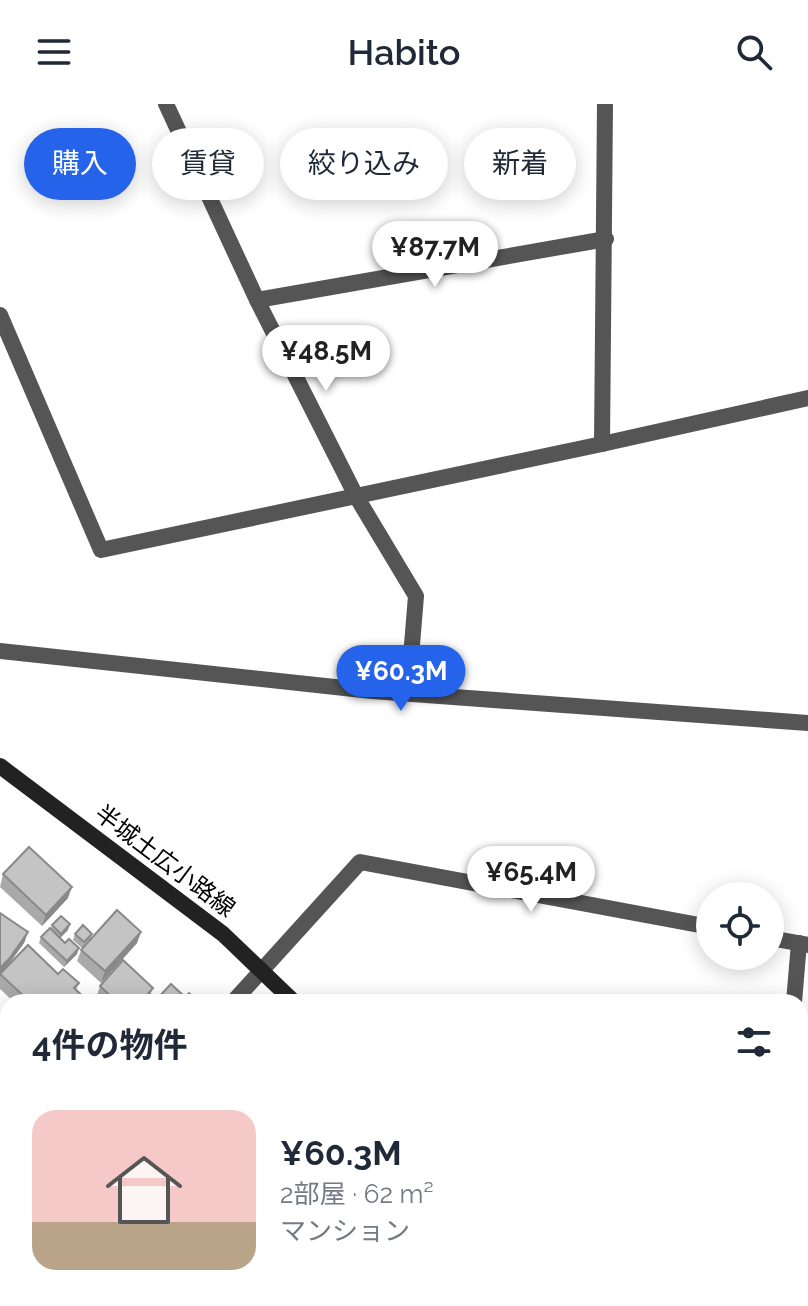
<!DOCTYPE html>
<html lang="ja">
<meta charset="utf-8">
<style>
body{margin:0;font-family:Raleway,"Noto Sans JP",sans-serif;background:#f2f2f3;color:#1f2937;height:100vh;display:flex;flex-direction:column;font-size:30px;white-space:nowrap}
*{box-sizing:border-box;margin:0}
p{font-size:26px;color:#747a83}
.icon{flex:none;width:44px;height:44px;fill:none;stroke:currentColor;stroke-width:2;stroke-linecap:round;stroke-linejoin:round}
.map{position:relative;flex:1;overflow:hidden}
.panel{position:absolute;left:0px;top:890px;width:808px;height:312px;display:flex;flex-direction:column;background:#fff;border-radius:24px 24px 0 0;box-shadow:0 4px 20px #0003}
.panel>*{flex:none}
.hud{position:absolute;left:24px;top:24px;width:760px;height:72px;display:flex;gap:16px}
.tools{position:absolute;left:696px;top:778px;display:grid;gap:16px}
.tools a{display:grid;place-items:center;width:88px;height:88px;border-radius:50%;background:#fff;box-shadow:0 4px 20px #0003;font-size:40px}
.price{position:absolute;translate:-50% -68px;padding:0 18px;border-radius:28px;background:#fff;color:#222;font-size:26px;line-height:52px;filter:drop-shadow(0 2px 4px #0008)}
.price::after{content:'';position:absolute;left:50%;top:48px;width:24px;height:18px;margin-left:-12px;background:inherit;clip-path:polygon(0 0,100% 0,50% 100%)}
.price.selected{background:#2563eb;color:#fff}
ul{padding:0;list-style:none}
li{display:flex;align-items:center;gap:24px;height:200px;padding:0 32px}
li span{display:grid;place-items:center;flex:none;width:224px;height:160px;border-radius:24px;color:#555}
li>.icon{margin-inline-start:auto}
span .icon{width:96px;height:96px;fill:#fffc;stroke-width:1}
li b{font-size:34px}
h2{display:flex;justify-content:space-between;align-items:center;height:96px;padding:0 32px;font-size:34px}
.chip{padding:0 28px;border-radius:36px;background:#fff;box-shadow:0 4px 20px #0003;font-size:28px;line-height:72px}
.chip.selected{background:#2563eb;color:#fff}
header{display:flex;justify-content:space-between;align-items:center;height:104px;padding:0 32px;background:#fff;font-size:36px;font-weight:600}
.map>svg:first-child{display:block}
.forest{fill:url(#forest-crowns)}
.park{fill:url(#park-dots)}
.lines{fill:none;stroke-linecap:round;stroke-linejoin:round}
.minor{stroke:#555;stroke-width:16}
.tertiary{stroke:#555;stroke-width:16}
.secondary{stroke:#222;stroke-width:16}
.wall{fill:#a9a9a9}
.shaded-wall{fill:#898989}
.building{fill:#c4c4c4;stroke:#898989;stroke-width:2}
.labels{text-anchor:middle;stroke-width:6;stroke-linejoin:round;paint-order:stroke}
.street-label{font-size:24px;fill:#000;stroke:#fff}
</style>
<header><svg class="icon" aria-label="menu" viewBox="0 0 24 24"><path d="M4 6h16M4 12h16M4 18h16"/></svg>Habito<svg class="icon" aria-label="search" viewBox="0 0 24 24"><circle cx="10" cy="10" r="6"/><path d="M15 15l6 6"/></svg></header>
<div class="map">
<svg width="808" height="1202" viewBox="0 0 808 1202">
<defs>
<pattern id="forest-crowns" width="20" height="18" patternUnits="userSpaceOnUse" patternTransform="scale(2)"><rect width="20" height="18" fill="#dcdcdc"/><path d="M2 6a3 3 0 1 1 6 0M12 15a3 3 0 1 1 6 0" fill="none" stroke="#bbb"/></pattern>
<pattern id="park-dots" width="8" height="8" patternUnits="userSpaceOnUse" patternTransform="scale(2)"><rect width="8" height="8" fill="#dcdcdc"/><path d="M2 2h.1M6 6h.1" fill="none" stroke="#bbb" stroke-width="1.8" stroke-linecap="round"/></pattern>
</defs>
<rect width="100%" height="100%" fill="#fff"/>
<polygon class="forest" points="0,1082 8,1089 7,1147 0,1144"/>
<polygon class="park" points="11,1194 244,1194 238,1202 8,1202"/>
<g class="lines">
<g class="minor">
<polyline points="166,0 257,196 356,392 416,492 408,589"/>
<polyline points="257,196 606,135"/>
<polyline points="0,211 101,446 602,340 808,294"/>
<polyline points="602,340 605,0"/>
<polyline points="770,834 808,841"/>
<polyline points="233,898 360,758 710,823"/>
<polyline points="794,898 799,839"/>
<polyline points="0,944 8,952"/>
<polyline points="800,1058 808,1061"/>
<polyline points="0,1189 8,1170"/>
<polyline points="275,1194 284,1202"/>
<polyline points="250,1202 256,1194"/>
<polyline points="424,1202 430,1194"/>
</g>
<polyline class="tertiary" points="0,547 372,587 808,619"/>
<g class="secondary">
<polyline points="0,662 223,830 294,898"/>
<polyline points="620,1194 629,1202"/>
</g>
</g>
<g class="wall">
<polygon points="3,770 68,794 42,822 0,783"/>
<polygon points="0,809 28,828 24,839 8,862 58,870 79,879 76,886 89,898 14,898 0,885"/>
<polygon points="52,821 68,826 60,834 77,850 64,863 39,839 41,833 51,825"/>
<polygon points="75,830 92,830 90,836 137,839 101,879 77,857 82,844 73,836"/>
<polygon points="100,882 149,896 147,898 100,898 96,894"/>
</g>
<g class="shaded-wall">
<polygon points="72,783 68,794 42,822 46,811"/>
<polygon points="70,820 68,826 58,836 61,830"/>
<polygon points="28,828 24,839 0,871 0,864"/>
<polygon points="141,828 137,839 101,879 105,867"/>
<polygon points="79,844 77,850 64,863 67,857"/>
<polygon points="153,884 147,898 141,898"/>
</g>
<g class="building">
<polygon points="29,743 72,783 46,811 3,770"/>
<polygon points="117,806 141,828 105,867 81,846"/>
<polygon points="0,809 28,828 9,855 0,864"/>
<polygon points="61,812 70,820 61,830 52,821"/>
<polygon points="83,821 92,830 84,838 75,830"/>
<polygon points="50,824 65,839 69,835 79,844 67,857 41,833"/>
<polygon points="28,841 58,870 63,865 79,879 74,884 89,898 30,898 0,870"/>
<polygon points="123,856 153,884 141,898 117,898 100,882"/>
<polygon points="171,880 185,893 189,889 198,897 154,898"/>
<polygon points="339,1194 362,1194 371,1202 331,1202"/>
<polygon points="467,1194 516,1194 512,1202 464,1202"/>
<polygon points="527,1194 579,1194 589,1200 587,1202 523,1202"/>
</g>
<g class="labels">
<g class="street-label">
<text transform="translate(165 757) rotate(37)" y="8">半城土広小路線</text>
</g>
</g>
</svg>
<div class="tools">
<a><svg class="icon" aria-label="locate" viewBox="0 0 24 24"><circle cx="12" cy="12" r="6"/><path d="M12 2v4M12 18v4M2 12h4M18 12h4"/></svg></a>
</div>
<b class="price" style="left:435px;top:185px">¥87.7M</b>
<b class="price" style="left:326px;top:289px">¥48.5M</b>
<b class="price selected" style="left:401px;top:609px">¥60.3M</b>
<b class="price" style="left:531px;top:810px">¥65.4M</b>
<div class="hud">
<a class="chip selected">購入</a>
<a class="chip">賃貸</a>
<a class="chip">絞り込み</a>
<a class="chip">新着</a>
</div>
<section class="panel">
<h2>4件の物件<svg class="icon" aria-label="filters" viewBox="0 0 24 24"><path d="M4 7h16M4 17h16"/><circle cx="9" cy="7" r="2"/><circle cx="15" cy="17" r="2"/></svg></h2>
<ul>
<li><span style="background:linear-gradient(#f6c9c9 70%,#b9a48a 0)"><svg class="icon" aria-label="home" viewBox="0 0 24 24"><path d="M3 11l9-7 9 7M6 9v11h12V9"/></svg></span><div><b>¥60.3M</b><p>2部屋 · 62 m²</p><p>マンション</p></div></li>
</ul>
</section>
</div>
